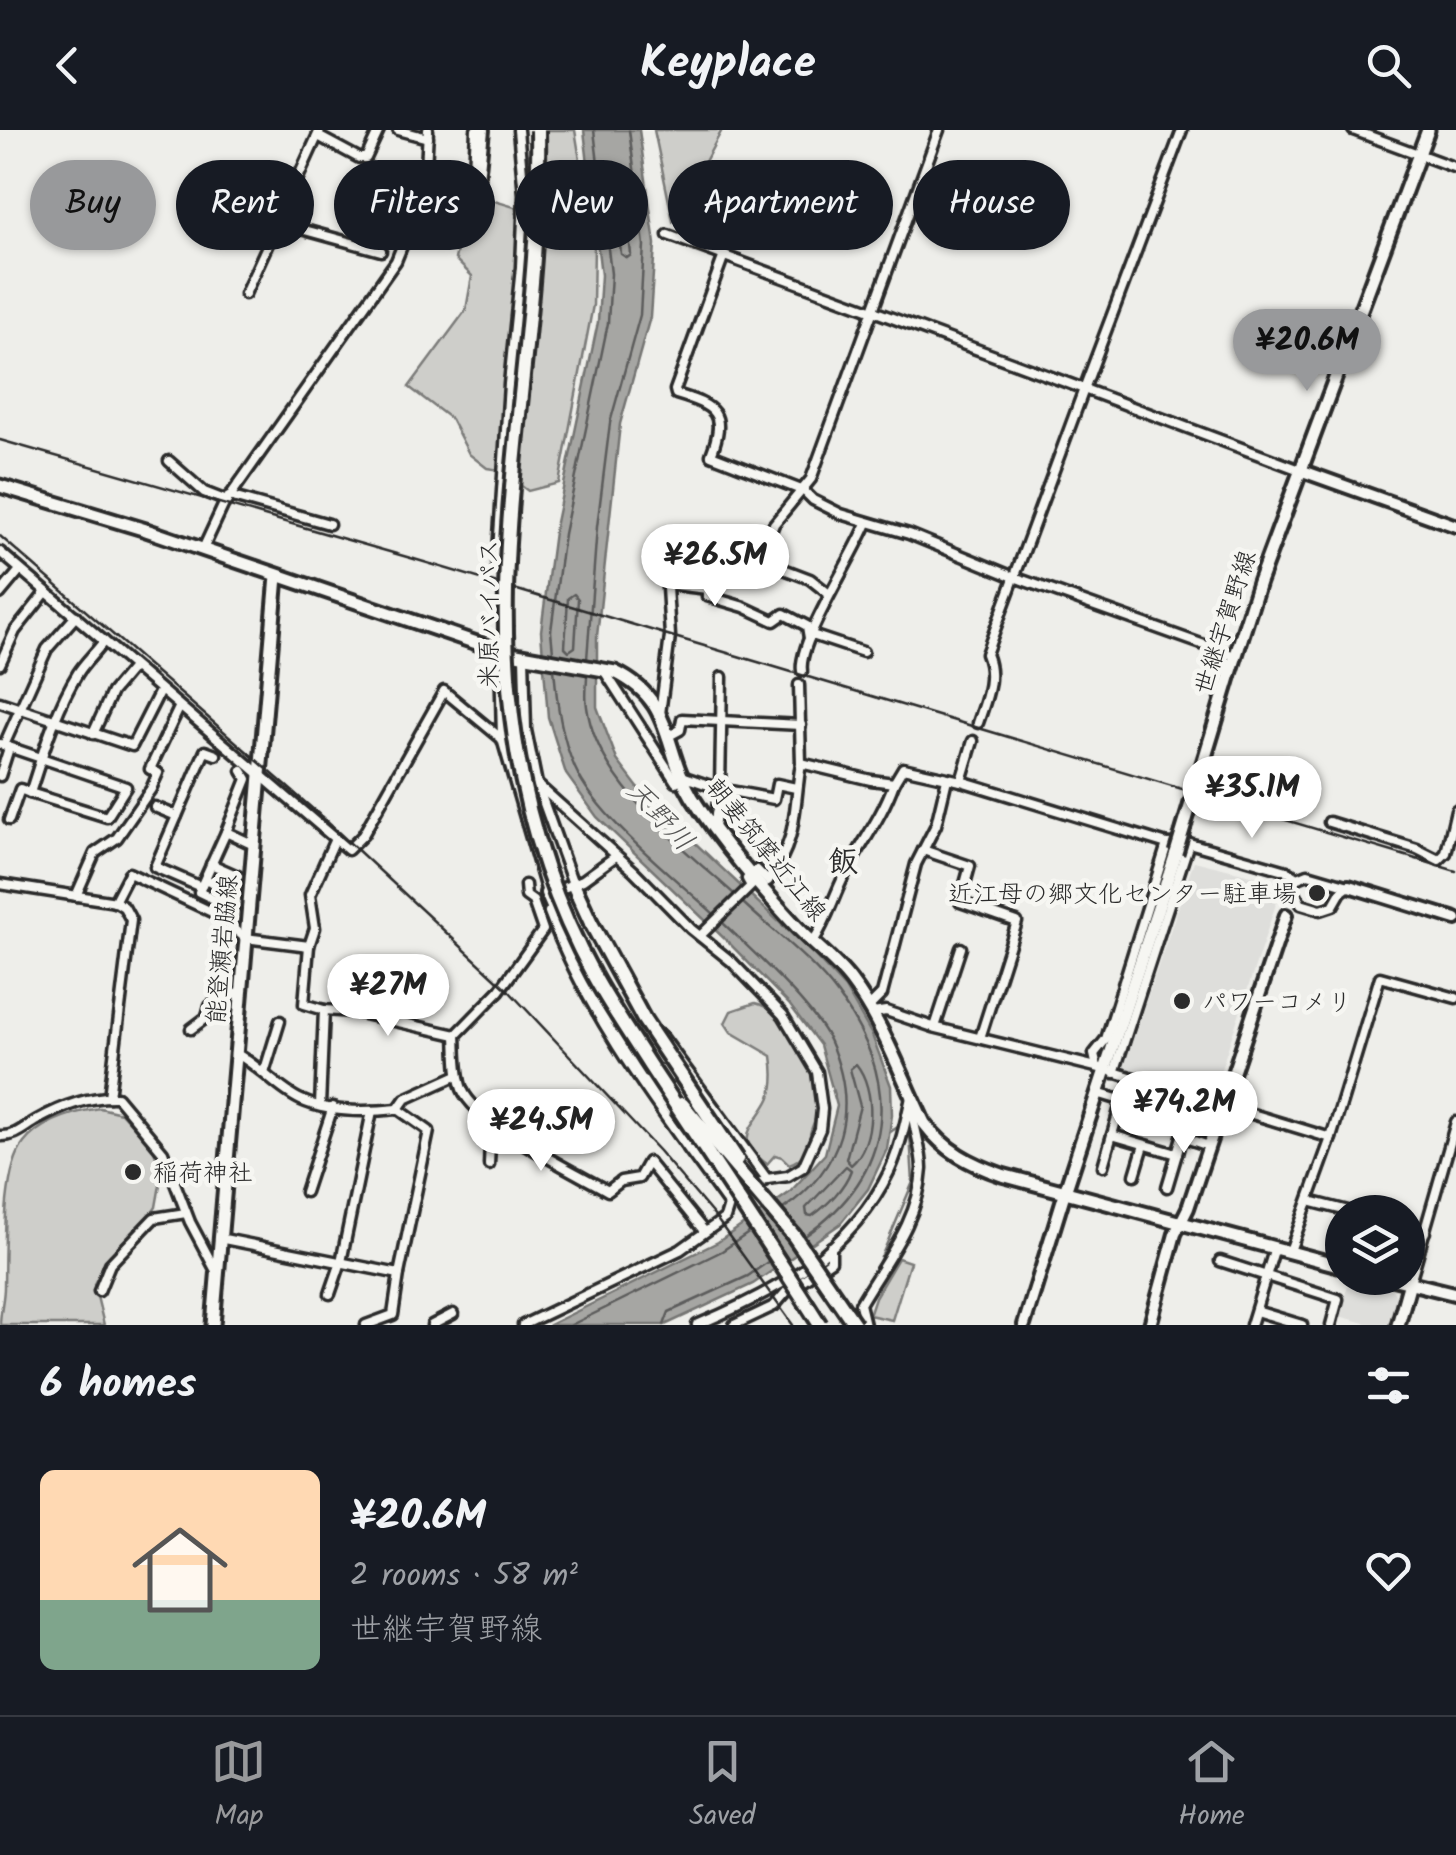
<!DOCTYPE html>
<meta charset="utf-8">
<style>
body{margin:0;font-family:Kalam,"Klee One",sans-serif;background:#242831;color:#f1f3f6;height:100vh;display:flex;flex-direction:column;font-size:38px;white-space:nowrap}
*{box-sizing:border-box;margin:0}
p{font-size:32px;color:#9ea1a6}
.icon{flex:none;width:55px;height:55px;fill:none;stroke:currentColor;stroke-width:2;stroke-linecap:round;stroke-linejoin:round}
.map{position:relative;height:1195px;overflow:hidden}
.details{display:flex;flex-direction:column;background:#171b24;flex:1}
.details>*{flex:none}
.guide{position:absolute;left:30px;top:30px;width:1398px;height:90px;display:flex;gap:20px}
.tools{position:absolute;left:1325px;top:1065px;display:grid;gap:20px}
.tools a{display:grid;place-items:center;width:100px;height:100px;border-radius:50%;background:#171b24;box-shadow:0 2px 8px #0004;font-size:50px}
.price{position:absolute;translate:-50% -85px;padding:0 22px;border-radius:35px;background:#fff;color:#222;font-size:32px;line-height:65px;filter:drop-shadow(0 2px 5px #0008)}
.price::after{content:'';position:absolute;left:50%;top:60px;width:30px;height:22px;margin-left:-15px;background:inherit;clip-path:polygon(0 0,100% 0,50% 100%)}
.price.selected{background:#98999b;color:#111}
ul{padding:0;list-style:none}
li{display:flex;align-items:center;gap:30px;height:250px;padding:0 40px}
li+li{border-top:2px solid #363941}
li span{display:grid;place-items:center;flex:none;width:280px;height:200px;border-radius:15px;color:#555}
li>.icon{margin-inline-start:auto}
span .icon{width:120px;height:120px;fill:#fffc;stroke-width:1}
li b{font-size:42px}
h2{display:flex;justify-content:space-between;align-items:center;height:120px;padding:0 40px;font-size:42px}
.pill{padding:0 35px;border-radius:45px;background:#171b24;box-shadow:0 2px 8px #0004;font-size:35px;line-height:90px}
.pill.selected{background:#98999b;color:#111}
header{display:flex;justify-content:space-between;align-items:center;height:130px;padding:0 40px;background:#171b24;font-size:45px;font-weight:600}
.tabs{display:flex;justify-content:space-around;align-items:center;height:140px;border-top:2px solid #363941;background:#171b24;font-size:28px;color:#9ea1a6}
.tabs a{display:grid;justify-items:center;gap:5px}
.tabs .selected{color:#98999b}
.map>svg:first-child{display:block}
.built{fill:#dededb}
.green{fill:#cececa;stroke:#7c7c7a;stroke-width:2.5}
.water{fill:#a6a6a3;stroke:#757573;stroke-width:2.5}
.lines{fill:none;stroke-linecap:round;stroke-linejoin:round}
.shore{stroke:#5c5c5b;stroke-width:2.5}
.stream{stroke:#757573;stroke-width:2.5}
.minor-casing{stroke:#2b2b2b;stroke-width:15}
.tertiary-casing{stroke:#2b2b2b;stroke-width:18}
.secondary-casing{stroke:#2b2b2b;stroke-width:19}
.trunk-casing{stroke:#2b2b2b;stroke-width:20}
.minor{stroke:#f6f6f2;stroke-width:8}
.tertiary{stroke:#f6f6f2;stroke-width:10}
.secondary{stroke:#f6f6f2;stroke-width:11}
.trunk{stroke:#f6f6f2;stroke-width:12}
.rail{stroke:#2b2b2b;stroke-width:2.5}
.secondary-bridge-casing{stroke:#2b2b2b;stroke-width:19;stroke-linecap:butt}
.trunk-bridge-casing{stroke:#2b2b2b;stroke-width:20;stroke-linecap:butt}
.secondary-bridge{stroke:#f6f6f2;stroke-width:11}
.trunk-bridge{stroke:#f6f6f2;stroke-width:12}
.poi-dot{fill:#2b2b2b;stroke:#f6f6f2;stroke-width:4}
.labels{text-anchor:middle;stroke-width:9;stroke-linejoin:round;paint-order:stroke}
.street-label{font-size:25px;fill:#2b2b2b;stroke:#f6f6f2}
.poi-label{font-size:25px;fill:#2b2b2b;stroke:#f6f6f2;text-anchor:start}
.water-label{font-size:28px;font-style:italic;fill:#565655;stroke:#f6f6f2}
.quarter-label{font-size:30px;font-weight:bold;fill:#2b2b2b;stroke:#f6f6f2}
</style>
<header><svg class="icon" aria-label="back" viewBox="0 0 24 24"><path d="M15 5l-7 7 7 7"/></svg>Keyplace<svg class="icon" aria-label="search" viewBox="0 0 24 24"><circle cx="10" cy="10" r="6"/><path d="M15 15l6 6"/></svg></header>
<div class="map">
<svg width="1456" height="1195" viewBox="0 0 1456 1195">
<rect width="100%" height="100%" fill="#eeeeea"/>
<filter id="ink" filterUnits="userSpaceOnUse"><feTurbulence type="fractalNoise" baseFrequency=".01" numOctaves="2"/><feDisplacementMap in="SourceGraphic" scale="20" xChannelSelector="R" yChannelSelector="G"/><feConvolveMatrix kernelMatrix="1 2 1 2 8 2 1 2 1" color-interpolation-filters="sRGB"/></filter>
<g filter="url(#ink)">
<g class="built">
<polygon points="1194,731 1283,753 1213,963 1123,939"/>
<polygon points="1350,1148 1390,1156 1399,1171 1393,1195 1373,1195 1339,1186"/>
</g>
<g class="green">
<polygon points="544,0 575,0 594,114 593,175 559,353 528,361 500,340 487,338 469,324 451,289 409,257 466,180 472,146 455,129 460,107 475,109 488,69 541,85"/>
<polygon points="654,0 722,0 673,91"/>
<path d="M755,873c33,6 67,77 62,109 -1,8 -6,15 -7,23 -3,14 -7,25 -21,29l-7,-7 -7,-2 -8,9c-39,-28 -9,-39 3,-67 5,-13 4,-28 2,-41l-41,-24 -6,-9 6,-12z"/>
<path d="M100,978l21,5 33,36 7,30 -5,28 -14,21 -32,27 -16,29 10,41h-104c0,-13 4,-26 4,-38 1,-36 -2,-116 20,-144 18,-23 50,-31 76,-35z"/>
<polygon points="898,1128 910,1132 892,1190 869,1185 875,1167"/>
</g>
<polygon class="water" points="584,0 639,0 655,114 650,187 620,294 597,506 597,577 617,630 642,663 813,824 845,858 872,905 891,956 892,985 887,1019 868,1059 840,1094 753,1154 665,1195 549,1195 718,1112 789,1063 825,1024 837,976 820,915 789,874 730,814 597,687 566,644 548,587 541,501 554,402 598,192 601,145"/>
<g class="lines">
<g class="shore">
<polygon points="621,70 626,74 631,125 627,128 621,124 616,75"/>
<polygon points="574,464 578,469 575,517 569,521 565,517 568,468"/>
<polyline points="553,522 551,501 564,404 608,193 611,144 594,0"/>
<polyline points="587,529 597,397 610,293 640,185 644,115 629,0"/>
<path d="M554,539c3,34 7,68 21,99 22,49 98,108 139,146"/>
<path d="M587,545c0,10 -2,22 0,32 10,75 94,139 147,187"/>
<path d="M743,773c31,29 69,57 95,92 64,88 58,177 -33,241"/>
<path d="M723,793c28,27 92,85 107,119 30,67 13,126 -47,167"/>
<path d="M856,934c20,24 20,80 -5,101l-5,-6 14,-53 -10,-37z"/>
<path d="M846,1036l5,4c-6,17 -23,35 -39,46l-5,-1 -1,-7z"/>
<polyline points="571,1195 722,1121 750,1102"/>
<polyline points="664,1195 669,1182 748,1146 769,1131"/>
</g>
<polyline class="stream" points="851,1181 879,1132 913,1052 910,1004 899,996 889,1003"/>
<g class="minor-casing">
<g id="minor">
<polyline points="398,0 428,8"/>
<polyline points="1353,0 1456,38"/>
<polyline points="318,6 359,28 366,28 379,0"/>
<polyline points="474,40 476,0"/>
<polyline points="279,93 381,121"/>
<polyline points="668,105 1084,259 1182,0"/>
<path d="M724,125l-49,135 1,4c40,12 51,19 35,61l93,36 9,9 28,14 68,20 105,43 221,79"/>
<polyline points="245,164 320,0"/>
<polyline points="169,331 204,362 227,371"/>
<polyline points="229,366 329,394"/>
<polyline points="203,419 223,376 396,131 425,59 428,0"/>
<polyline points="0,422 348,720 363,705 444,561 502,609"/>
<polyline points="497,437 509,254 521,137 524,64 518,0"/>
<polyline points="666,454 716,460 719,437"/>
<polyline points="707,459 707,466 744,477 774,491 784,484 807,496 809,508"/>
<polyline points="0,464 20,440"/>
<polyline points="829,464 810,449 760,430 774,394 811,349 939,0"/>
<polyline points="812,505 863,522"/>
<polyline points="500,521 502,609 547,763"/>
<polyline points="524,526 526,600 537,654 573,754"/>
<polyline points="0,534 15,501 46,462"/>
<path d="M802,541c-5,-28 52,-115 65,-148"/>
<polyline points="605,542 676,652 682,646 720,659 774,669 777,654 796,658"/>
<polyline points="799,555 801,633"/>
<polyline points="0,572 132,616 160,561"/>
<polyline points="660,584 670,506 665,425"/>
<path d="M978,593c8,-24 18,-45 8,-69l98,-265 216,81"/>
<polyline points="93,604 112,562 133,537"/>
<polyline points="667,607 680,600 682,589 801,595"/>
<path d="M0,614l126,43 -19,30 -77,-24c13,-40 26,-85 48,-120 7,-11 18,-21 26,-32"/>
<polyline points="4,615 47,519 76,486"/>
<polyline points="242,641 247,649 226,702 252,714"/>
<polyline points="0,646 9,618"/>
<polyline points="961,651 973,611"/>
<polyline points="155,677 177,686 155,737 201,757 226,702"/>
<polyline points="177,686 205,621 216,625"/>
<polyline points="9,690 20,659 30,663"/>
<polyline points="1329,692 1417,719 1439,730 1446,723 1456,680"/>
<polyline points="714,697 720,659 722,547"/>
<polyline points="923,720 970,736 960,772 1017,792 980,908"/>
<polyline points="211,734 238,746"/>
<polyline points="205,749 234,762"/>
<polyline points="0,754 116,772 124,777 131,790 109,967"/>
<path d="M525,755l1,11 7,5 10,29 -44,61 -43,44c1,18 0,38 6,54 14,35 111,82 146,102l13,-10 18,-3 9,-16 56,69"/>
<polyline points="201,757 199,762 232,778"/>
<polyline points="556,761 583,750 616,726"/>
<polyline points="76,766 95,723 117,708 151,659 158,643 150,639 179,578"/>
<polyline points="114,772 129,743 218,785 245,808 309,816 315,798 310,765 335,709"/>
<path d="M549,782c40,107 113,200 180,293"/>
<path d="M700,806l51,-50 -4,-7 10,-9 11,11c31,-43 25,-70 33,-118l70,17 23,3 9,-15 58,13 206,63 22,-1 98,28 11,7 10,-4 41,12 -8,6 -8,14 -12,4 -20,-6 -7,-14"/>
<path d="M813,812c14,-22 20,-44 31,-66 17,-32 38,-59 50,-93"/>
<polyline points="309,816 304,874 324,880 320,976"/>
<polyline points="869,877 882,864 916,734 936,695 947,649"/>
<polyline points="324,880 355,882 456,905"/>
<polyline points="873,883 886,881 933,897 1104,939 1331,1008 1380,847 1456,868"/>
<polyline points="935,897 961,818"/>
<polyline points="191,899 207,887 210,876 240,861"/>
<polyline points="661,905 767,1049"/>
<polyline points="1097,937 1094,924 1106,909 1167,714"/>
<polyline points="264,943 280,891"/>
<polyline points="1114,943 1189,713"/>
<polyline points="1097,963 1187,990 1167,1057"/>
<polyline points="398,979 405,969 458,945"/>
<polyline points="1112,1005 1177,1024"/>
<path d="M0,1006c16,1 24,-9 37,-16 25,-14 52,-24 80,-23l46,55 27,70 26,49"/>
<polyline points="1182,1007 1209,1016"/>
<polyline points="489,1035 491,990"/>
<polyline points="1103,1036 1122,970"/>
<polyline points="1135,1045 1144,1015"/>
<polyline points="305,1062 333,977"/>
<polyline points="1309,1071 1352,1082"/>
<polyline points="1408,1097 1425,1102"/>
<path d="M219,1108l180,36 30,-143 -31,-22c-29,3 -69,4 -97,-9 -24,-11 -42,-35 -66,-47"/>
<polyline points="1290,1121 1331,1008"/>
<polyline points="1220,1131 1338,1169 1331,1195"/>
<polyline points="1410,1152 1456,992"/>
<polyline points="99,1161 110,1134 154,1088 186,1083"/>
<polyline points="330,1164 341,1132 372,981"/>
<polyline points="1256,1181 1302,1195"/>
<polyline points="366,1195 393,1185 399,1144"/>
<polyline points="432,1195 453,1184"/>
<polyline points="523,1195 680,1120 725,1088 729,1075 767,1049 788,1046 803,1037 820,999 822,979 817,942 783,885 732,832 691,799 634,741 537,654"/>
<path d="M697,1195c80,-34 154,-73 193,-155 10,-22 16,-50 21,-73"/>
<polyline points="734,1195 774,1176 787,1161 831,1131 831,1117"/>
<path d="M865,1195l-5,-21c25,-43 59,-83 62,-135 0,-21 -9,-41 -10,-62"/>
<polyline points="1251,1195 1275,1117"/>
</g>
</g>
<g class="tertiary-casing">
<g id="tertiary">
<polyline points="406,110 477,59 483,0"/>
<polyline points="1300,340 1456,396"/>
<polyline points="1349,756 1456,789"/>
<polyline points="1024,1195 1065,1062"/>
<polyline points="1150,1195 1175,1104 1188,1078 1286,785"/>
</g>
</g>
<g class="secondary-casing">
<g id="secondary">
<path d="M0,356l146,44 354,121 115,21c60,29 47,76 77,125 29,46 68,90 105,130 18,19 38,33 54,54 32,42 50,94 73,142 21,28 46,41 78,52l340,91"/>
<polyline points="1230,544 1259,452 1428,0"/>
<polyline points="1065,1062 1176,723"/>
<polyline points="1391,1148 1456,1164"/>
<polyline points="213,1195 277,446"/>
<polyline points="1398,1195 1410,1152"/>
</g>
</g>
<g class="trunk-casing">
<g id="trunk">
<polyline points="573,754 591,793"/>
<path d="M547,763c32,78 74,149 125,216"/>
</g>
</g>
<use href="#minor" class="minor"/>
<use href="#tertiary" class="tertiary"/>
<use href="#secondary" class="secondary"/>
<use href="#trunk" class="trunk"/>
<g class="rail">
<polyline points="0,310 414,429 1456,741"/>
<polyline points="0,406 322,687 509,861 659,1021 716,1088 793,1195"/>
</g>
<g class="secondary-bridge-casing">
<polyline id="secondary-bridge" points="1176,723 1230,544"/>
</g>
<g class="trunk-bridge-casing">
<g id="trunk-bridge">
<path d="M538,0c3,155 -28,306 -32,460 -3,134 23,267 88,386 17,31 37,60 56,90 57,86 115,172 170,259"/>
<polyline points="591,793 644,890 737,1029"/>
<polyline points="682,974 794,1106 855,1195"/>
</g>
</g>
<use href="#secondary-bridge" class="secondary-bridge"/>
<use href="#trunk-bridge" class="trunk-bridge"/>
</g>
</g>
<g class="poi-dot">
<circle cx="1317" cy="763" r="10"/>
<circle cx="1182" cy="871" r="10"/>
<circle cx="133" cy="1042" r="10"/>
</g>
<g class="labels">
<g class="street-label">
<text transform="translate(488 484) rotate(-90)" y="9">米原バイパス</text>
<text transform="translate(1224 492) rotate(-72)" y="9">世継宇賀野線</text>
<text transform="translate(767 719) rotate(51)" y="9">朝妻筑摩近江線</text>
<text transform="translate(221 819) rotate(-85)" y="9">能登瀬岩脇線</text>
</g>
<g class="poi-label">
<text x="1297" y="772" text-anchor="end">近江母の郷文化センター駐車場</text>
<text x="1202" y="880">パワーコメリ</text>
<text x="153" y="1051">稲荷神社</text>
</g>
<g class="water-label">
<text transform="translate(661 685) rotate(47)" y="10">天野川</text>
</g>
<g class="quarter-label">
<text x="843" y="741">飯</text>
</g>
</g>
</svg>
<div class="tools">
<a><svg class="icon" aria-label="layers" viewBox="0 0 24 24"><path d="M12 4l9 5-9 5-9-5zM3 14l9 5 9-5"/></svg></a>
</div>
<b class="price selected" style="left:1307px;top:264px">¥20.6M</b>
<b class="price" style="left:715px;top:479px">¥26.5M</b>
<b class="price" style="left:1252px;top:711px">¥35.1M</b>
<b class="price" style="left:388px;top:909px">¥27M</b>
<b class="price" style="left:1184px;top:1026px">¥74.2M</b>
<b class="price" style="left:541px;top:1044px">¥24.5M</b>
<div class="guide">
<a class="pill selected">Buy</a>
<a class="pill">Rent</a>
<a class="pill">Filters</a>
<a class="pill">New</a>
<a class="pill">Apartment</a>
<a class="pill">House</a>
</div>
</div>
<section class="details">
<h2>6 homes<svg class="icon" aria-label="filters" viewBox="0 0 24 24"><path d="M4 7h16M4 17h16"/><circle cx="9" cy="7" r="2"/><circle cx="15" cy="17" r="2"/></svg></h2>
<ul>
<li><span style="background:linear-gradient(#ffd9b3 65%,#7fa58c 0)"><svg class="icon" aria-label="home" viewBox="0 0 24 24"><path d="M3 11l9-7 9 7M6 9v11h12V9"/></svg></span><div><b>¥20.6M</b><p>2 rooms · 58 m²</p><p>世継宇賀野線</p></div><svg class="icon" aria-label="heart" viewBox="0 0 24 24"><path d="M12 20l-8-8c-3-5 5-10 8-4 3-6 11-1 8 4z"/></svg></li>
</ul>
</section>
<nav class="tabs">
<a class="selected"><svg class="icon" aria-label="map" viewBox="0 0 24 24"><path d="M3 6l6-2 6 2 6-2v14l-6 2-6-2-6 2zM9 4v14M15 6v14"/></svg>Map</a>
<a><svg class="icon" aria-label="saved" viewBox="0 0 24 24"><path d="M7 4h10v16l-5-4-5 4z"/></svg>Saved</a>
<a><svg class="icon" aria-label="home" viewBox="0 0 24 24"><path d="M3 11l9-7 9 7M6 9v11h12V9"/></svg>Home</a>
</nav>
